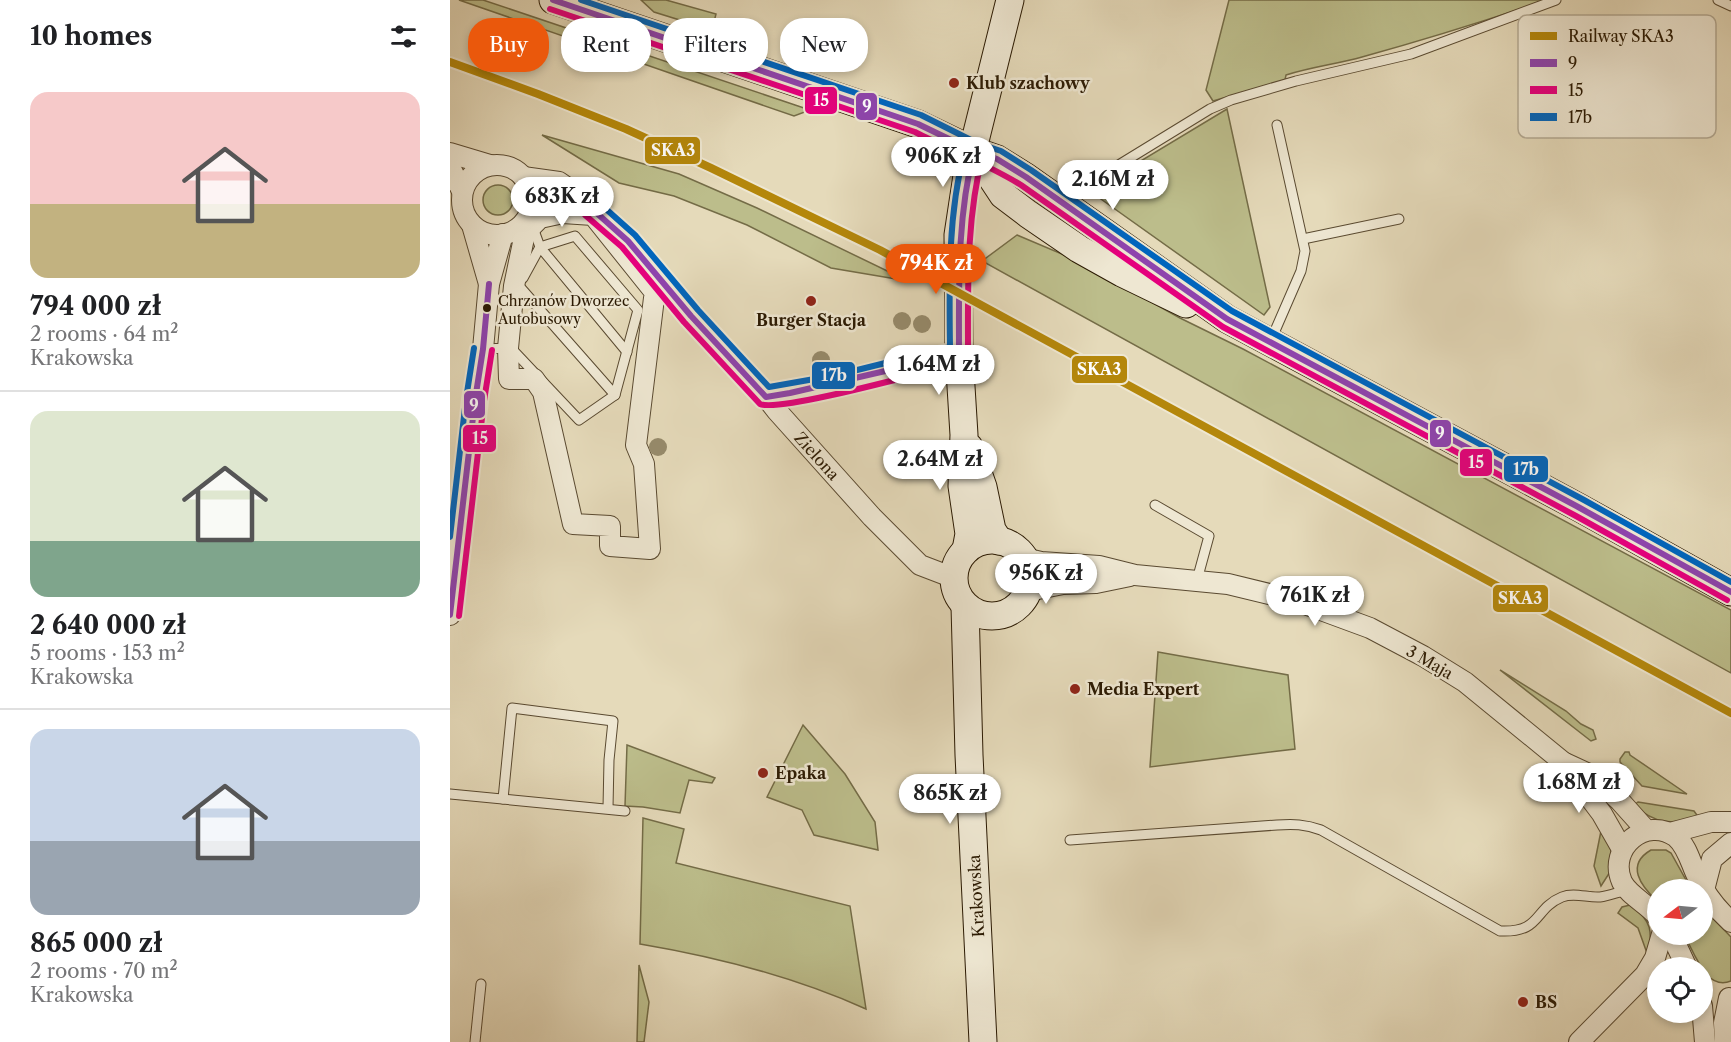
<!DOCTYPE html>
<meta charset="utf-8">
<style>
body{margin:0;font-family:"Libre Caslon Text",serif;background:#f6f6f6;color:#202124;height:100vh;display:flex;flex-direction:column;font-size:22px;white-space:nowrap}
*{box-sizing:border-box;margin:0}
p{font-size:20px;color:#757577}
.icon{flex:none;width:33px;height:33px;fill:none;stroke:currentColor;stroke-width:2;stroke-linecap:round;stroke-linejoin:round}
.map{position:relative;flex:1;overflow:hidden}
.details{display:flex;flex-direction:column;background:#fff;width:450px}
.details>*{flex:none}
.guide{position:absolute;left:18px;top:18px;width:570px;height:54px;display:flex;gap:12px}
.needle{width:39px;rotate:254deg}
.fabs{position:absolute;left:1197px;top:879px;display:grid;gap:12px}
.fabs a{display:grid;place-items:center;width:66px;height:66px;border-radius:50%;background:#fff;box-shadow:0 3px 9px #0003;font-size:30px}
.price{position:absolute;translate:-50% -51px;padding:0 14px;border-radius:21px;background:#fff;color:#222;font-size:20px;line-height:39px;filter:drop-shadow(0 2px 3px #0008)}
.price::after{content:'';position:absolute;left:50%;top:36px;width:18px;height:14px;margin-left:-9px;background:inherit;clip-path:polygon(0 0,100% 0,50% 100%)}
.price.current{background:#ea580c;color:#fff}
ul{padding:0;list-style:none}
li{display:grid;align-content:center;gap:12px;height:318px;padding:0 30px}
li+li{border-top:2px solid #e0e0e0}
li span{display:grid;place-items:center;height:186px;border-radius:18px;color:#555}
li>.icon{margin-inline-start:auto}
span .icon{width:108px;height:108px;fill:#fffc;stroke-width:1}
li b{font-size:26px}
h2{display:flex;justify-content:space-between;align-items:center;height:72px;padding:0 30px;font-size:26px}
.tag{padding:0 21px;border-radius:24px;background:#fff;box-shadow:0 3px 9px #0003;font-size:21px;line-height:54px}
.tag.current{background:#ea580c;color:#fff}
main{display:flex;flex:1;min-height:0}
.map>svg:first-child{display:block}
.green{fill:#bcbd8b;stroke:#746c47;stroke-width:1.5}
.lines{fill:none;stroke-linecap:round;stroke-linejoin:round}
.lane-casing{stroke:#5a4a31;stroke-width:11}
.street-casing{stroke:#5a4a31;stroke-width:22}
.secondary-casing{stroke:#2b1a03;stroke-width:29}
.lane{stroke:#eee7d2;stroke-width:9}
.street{stroke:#eee7d2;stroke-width:20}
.secondary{stroke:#eee7d2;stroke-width:27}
.bus-1-casing{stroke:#eee7d2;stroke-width:10}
.bus-2-casing{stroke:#eee7d2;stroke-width:10}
.bus-3-casing{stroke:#eee7d2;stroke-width:10}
.bus-1{stroke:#8e44ad;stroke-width:6}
.bus-2{stroke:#e5007d;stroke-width:6}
.bus-3{stroke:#0065bd;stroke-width:6}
.rail-1-casing{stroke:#eee7d2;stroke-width:12}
.rail-1{stroke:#b4870b;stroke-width:8}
.tree{fill:#968b6c}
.poi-dot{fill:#8f2418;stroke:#eee7d2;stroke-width:2}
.bus-dot{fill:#2b1a03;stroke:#eee7d2;stroke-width:2}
.labels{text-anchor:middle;stroke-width:5;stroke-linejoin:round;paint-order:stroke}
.bus-label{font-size:14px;fill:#2b1a03;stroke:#eee7d2;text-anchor:start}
.poi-label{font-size:16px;font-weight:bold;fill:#2b1a03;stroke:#eee7d2;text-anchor:start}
.street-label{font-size:16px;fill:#2b1a03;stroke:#eee7d2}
.key{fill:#eee7d2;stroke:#b4aa94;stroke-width:1.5}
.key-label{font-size:16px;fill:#2b1a03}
.line-badge{stroke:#eee7d2;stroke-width:2}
.badge-label{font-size:16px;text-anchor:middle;font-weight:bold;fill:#fff}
</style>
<main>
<section class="details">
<h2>10 homes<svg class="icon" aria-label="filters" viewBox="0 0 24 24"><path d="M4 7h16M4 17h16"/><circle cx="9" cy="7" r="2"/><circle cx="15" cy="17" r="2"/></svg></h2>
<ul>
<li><span style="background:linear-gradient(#f6c9c9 60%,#c2b280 0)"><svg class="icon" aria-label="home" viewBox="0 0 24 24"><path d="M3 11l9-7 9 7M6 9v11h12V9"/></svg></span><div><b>794 000 zł</b><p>2 rooms · 64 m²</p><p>Krakowska</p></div></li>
<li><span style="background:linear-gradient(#dfe7d0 70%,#7fa58c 0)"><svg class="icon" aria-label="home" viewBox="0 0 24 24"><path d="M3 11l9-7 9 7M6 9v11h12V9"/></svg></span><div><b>2 640 000 zł</b><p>5 rooms · 153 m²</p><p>Krakowska</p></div></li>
<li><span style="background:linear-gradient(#c9d6e8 60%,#9aa5b1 0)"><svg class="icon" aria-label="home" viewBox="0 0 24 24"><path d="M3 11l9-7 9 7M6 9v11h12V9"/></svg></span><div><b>865 000 zł</b><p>2 rooms · 70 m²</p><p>Krakowska</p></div></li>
</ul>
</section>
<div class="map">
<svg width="1281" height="1042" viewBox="0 0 1281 1042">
<rect width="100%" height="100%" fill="#e5daba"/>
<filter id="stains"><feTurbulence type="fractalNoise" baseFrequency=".00333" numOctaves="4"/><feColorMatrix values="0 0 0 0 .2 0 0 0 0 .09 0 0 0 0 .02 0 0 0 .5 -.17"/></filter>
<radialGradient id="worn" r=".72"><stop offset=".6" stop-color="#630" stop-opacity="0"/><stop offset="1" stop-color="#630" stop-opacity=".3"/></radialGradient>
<g class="green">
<polygon points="9,0 33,0 360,110 344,116"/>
<polygon points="191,0 216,0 266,14 262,30 204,12"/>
<path d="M779,0h318c-62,21 -123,40 -185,57 -25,7 -51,10 -76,18l-1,5 -72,21 -7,-11z"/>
<polygon points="777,109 820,307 814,315 648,197 674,171"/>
<polygon points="92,135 229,174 307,208 458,281 381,268 297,225 224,196 169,183"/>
<circle cx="48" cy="200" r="15"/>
<polygon points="567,235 626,260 730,318 793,349 1281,610 1281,673 532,261"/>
<polygon points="708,652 838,675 845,749 700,767"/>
<polygon points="1050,670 1116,711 1131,724 1143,730 1146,739 1141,741"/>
<polygon points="353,725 395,774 425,822 428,850 364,835 352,810 317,797"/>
<polygon points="177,745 265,778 262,783 239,780 230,813 193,807 175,806"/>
<polygon points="1175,752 1179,752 1180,755 1237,794 1192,786 1170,762 1170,759"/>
<path d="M1188,802l56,9 5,7c-28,6 -43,7 -65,-13z"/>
<path d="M193,818l41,11 -8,34 174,43 16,103c-71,-32 -149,-52 -226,-65z"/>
<polygon points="1151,831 1160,844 1161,852 1160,872 1151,886 1144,866"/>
<path d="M1201,850h15l5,3 20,36 -33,1 -1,11c-16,-15 -32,-36 -6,-51z"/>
<path d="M1180,905c22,16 23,26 18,51l-10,-28 -20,-15 4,-6z"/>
<path d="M1253,908l28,29v44c-25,11 -37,-30 -47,-46l18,-1z"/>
<polygon points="189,965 199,1002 194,1042 187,1042"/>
</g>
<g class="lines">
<g class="lane-casing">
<g id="lane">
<polyline points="1268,0 1281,6"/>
<polyline points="619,205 633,190 667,166 760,109 781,100 846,81 961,54 1106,0"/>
<polyline points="82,225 90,247 177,352"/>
<polyline points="853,239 949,219"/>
<polyline points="69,286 165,395"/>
<polyline points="821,340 851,271 855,251 827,125"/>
<polyline points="33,349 61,348 129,420 165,395 188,310 125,236 90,247 73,278"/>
<polyline points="705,505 759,536 747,580"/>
<polyline points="0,794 175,811"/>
<polyline points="53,799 62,708 163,721 159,760 158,808"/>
<path d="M620,840l207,-15c16,-1 28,-1 44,5l179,101c42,2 33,-22 62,-34 12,-5 26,1 38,0 9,-1 18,-5 27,-7"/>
<polyline points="25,1042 31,984"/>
</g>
</g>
<g class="street-casing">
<g id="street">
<polyline points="0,153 40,165"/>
<circle cx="47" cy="200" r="35"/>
<polyline points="0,167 12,191"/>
<polyline points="73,177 109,182 122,191 153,218"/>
<polygon points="113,213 143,215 207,295 204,298 186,445 194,464 200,549 160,546 160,526 123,524 93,392 84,379 59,379 58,348 64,286 75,233 90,218"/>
<polyline points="22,225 39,284"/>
<polyline points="204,272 241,316 316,397 327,411 422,517 470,565 504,578"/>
<path d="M316,397c65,-8 129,-29 193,-43"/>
<polyline points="574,558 591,562 649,566 685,575 778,584 844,600 920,628 973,656 1015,682 1113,762 1152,814 1172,849"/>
<polyline points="578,591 613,584 646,583 680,576"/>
<polyline points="0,615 25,400 33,349 39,284 53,234"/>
<polyline points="1115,763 1143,776 1170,801 1196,830"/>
<polyline points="1220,833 1261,822 1281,822"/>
<polyline points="1254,890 1262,859 1281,843"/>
<path d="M1208,917c-10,-13 -29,-21 -36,-35 -15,-34 24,-67 54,-45 12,10 15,28 22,41 7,16 20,32 33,44"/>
<polyline points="1221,934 1237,968"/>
<polyline points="1252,1006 1255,1042"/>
<polyline points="1129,1042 1195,975 1205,958 1212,934"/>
<polyline points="1275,1042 1274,1023 1279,998"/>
</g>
</g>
<g class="secondary-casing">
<g id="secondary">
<polyline points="103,0 468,124 524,151 547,159 576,177 777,319 1130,508 1281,592"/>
<polyline points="524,151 553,195 578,214 629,249 672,273 736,304"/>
<polyline points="519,447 533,487 542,530 549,541"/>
<circle cx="542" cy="578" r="38"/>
<polyline points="516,550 519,534 512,486 514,435 509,354 508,235 518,169 560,0"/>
<polyline points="515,606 519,755 533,1042"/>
</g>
</g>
<use href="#lane" class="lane"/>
<use href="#street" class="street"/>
<use href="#secondary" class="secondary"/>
<g class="bus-1-casing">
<g id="bus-1">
<polyline points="103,0 468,124 524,151 547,159 576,177 777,319 1130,508 1281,592"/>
<path d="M141,208l37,33 63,75 75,81 24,-4 169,-39c0,-69 -2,-136 15,-203"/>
<polyline points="0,615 25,400 33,349 39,284"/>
</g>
</g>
<g class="bus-2-casing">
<g id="bus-2">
<path d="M100,9l365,123c35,18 72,32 106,53l202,142 353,189 151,84"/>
<path d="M135,215l37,32 62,75 76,82c18,9 171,-34 201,-41l5,-3 2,-6c0,-68 -2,-134 15,-201"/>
<polyline points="9,616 34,401 42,350"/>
</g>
</g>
<g class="bus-3-casing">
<g id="bus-3">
<polyline points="131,0 471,115 527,143 551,151 581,170 782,311 1134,500 1281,582"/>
<path d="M147,201l38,34 63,75 71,77 68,-12 113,-28c-1,-67 -2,-133 15,-198"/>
<polyline points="0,537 16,399 24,348"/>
</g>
</g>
<use href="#bus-1" class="bus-1"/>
<use href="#bus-2" class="bus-2"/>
<use href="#bus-3" class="bus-3"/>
<g class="rail-1-casing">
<polyline id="rail-1" points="0,62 88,94 176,129 261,168 430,250 1281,713"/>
</g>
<use href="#rail-1" class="rail-1"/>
</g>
<g class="tree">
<circle cx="452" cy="321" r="9"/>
<circle cx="472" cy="324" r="9"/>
<circle cx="371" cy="360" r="9"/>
<circle cx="208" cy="447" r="9"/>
</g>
<g class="poi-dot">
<circle cx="504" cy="83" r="6"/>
<circle cx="361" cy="301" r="6"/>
<circle cx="625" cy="689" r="6"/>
<circle cx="313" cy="773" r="6"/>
<circle cx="1073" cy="1002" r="6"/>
</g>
<circle class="bus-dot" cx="37" cy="308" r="5"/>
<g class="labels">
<g class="bus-label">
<text x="48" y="306">Chrzanów Dworzec<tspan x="48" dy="18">Autobusowy</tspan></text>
</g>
<g class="poi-label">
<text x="516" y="89">Klub szachowy</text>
<text x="361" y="326" text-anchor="middle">Burger Stacja</text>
<text x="637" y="695">Media Expert</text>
<text x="325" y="779">Epaka</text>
<text x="1085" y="1008">BS</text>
</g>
<g class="street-label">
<text transform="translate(367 456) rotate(48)" y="6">Zielona</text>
<text transform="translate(980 662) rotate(30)" y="6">3 Maja</text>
<text transform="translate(526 896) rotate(-93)" y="6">Krakowska</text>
</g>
</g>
<rect x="1068" y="15" width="198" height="123" rx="9" class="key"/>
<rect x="1080" y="32" width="27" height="8" fill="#b4870b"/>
<rect x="1080" y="59" width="27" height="8" fill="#8e44ad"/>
<rect x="1080" y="86" width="27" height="8" fill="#e5007d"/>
<rect x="1080" y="113" width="27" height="8" fill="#0065bd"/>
<g class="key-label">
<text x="1118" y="42">Railway SKA3</text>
<text x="1118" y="69">9</text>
<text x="1118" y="96">15</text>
<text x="1118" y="123">17b</text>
</g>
<g class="line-badge">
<rect x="354" y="86" width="34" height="29" rx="6" fill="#e5007d"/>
<rect x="405" y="92" width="23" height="29" rx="6" fill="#8e44ad"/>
<rect x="194" y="136" width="57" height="29" rx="6" fill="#b4870b"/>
<rect x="621" y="355" width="57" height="29" rx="6" fill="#b4870b"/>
<rect x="361" y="361" width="45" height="29" rx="6" fill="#0065bd"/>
<rect x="13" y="390" width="23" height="29" rx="6" fill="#8e44ad"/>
<rect x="979" y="419" width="23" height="29" rx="6" fill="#8e44ad"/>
<rect x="12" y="424" width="35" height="29" rx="6" fill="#e5007d"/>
<rect x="1009" y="448" width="34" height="29" rx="6" fill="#e5007d"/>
<rect x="1053" y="455" width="46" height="28" rx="6" fill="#0065bd"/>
<rect x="1042" y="584" width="57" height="29" rx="6" fill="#b4870b"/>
</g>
<g class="badge-label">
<text x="371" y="106">15</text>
<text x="417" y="112">9</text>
<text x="223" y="156">SKA3</text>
<text x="649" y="375">SKA3</text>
<text x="384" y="381">17b</text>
<text x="24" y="411">9</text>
<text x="990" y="439">9</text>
<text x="30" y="444">15</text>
<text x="1026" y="468">15</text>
<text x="1076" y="475">17b</text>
<text x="1070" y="604">SKA3</text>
</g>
<rect width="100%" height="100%" filter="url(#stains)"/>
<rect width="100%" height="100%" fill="url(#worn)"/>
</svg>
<div class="fabs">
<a><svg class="needle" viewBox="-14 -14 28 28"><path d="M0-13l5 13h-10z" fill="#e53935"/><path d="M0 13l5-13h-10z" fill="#757577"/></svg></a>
<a><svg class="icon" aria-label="locate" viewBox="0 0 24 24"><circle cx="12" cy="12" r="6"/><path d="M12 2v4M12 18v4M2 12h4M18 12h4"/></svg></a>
</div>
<b class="price" style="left:493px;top:188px">906K zł</b>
<b class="price" style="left:663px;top:211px">2.16M zł</b>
<b class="price" style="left:112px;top:228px">683K zł</b>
<b class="price current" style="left:486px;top:295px">794K zł</b>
<b class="price" style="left:489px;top:396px">1.64M zł</b>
<b class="price" style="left:490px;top:491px">2.64M zł</b>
<b class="price" style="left:596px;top:605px">956K zł</b>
<b class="price" style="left:865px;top:627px">761K zł</b>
<b class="price" style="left:1129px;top:814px">1.68M zł</b>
<b class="price" style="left:500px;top:825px">865K zł</b>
<div class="guide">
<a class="tag current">Buy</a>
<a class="tag">Rent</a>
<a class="tag">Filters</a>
<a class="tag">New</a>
</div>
</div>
</main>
